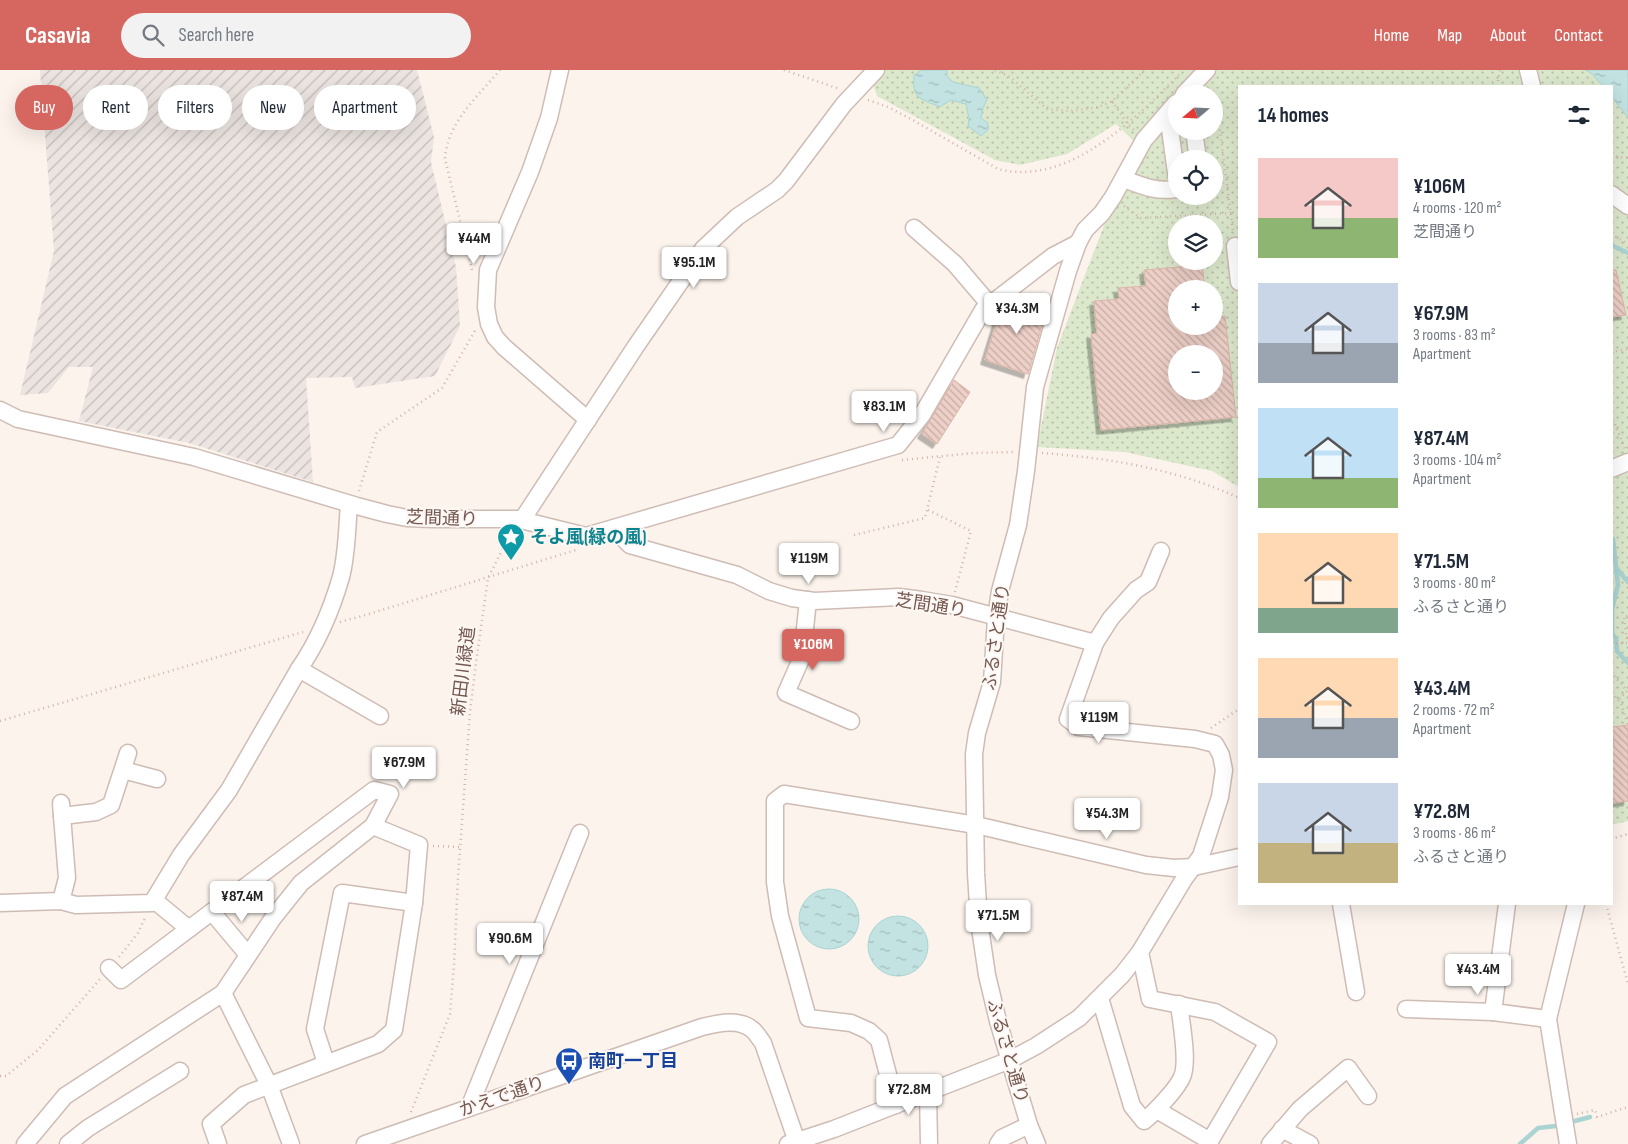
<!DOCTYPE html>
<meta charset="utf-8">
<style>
body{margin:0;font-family:"Sofia Sans Condensed","Noto Sans JP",sans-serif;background:#f2f2f3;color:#1f2937;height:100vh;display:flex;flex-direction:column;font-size:19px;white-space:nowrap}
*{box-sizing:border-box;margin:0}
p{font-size:16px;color:#747a83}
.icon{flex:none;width:28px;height:28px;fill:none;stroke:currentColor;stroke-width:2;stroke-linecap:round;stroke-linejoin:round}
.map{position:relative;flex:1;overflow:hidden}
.sheet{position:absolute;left:1238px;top:15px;width:375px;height:820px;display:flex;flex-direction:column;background:#fff;border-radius:0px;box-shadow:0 5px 20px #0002}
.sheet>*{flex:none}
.top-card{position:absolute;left:15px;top:15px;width:475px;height:45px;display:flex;gap:10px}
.needle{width:32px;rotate:251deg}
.fabs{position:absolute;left:1168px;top:15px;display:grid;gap:10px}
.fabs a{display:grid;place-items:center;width:55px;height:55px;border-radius:50%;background:#fff;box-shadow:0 5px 20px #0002;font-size:25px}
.price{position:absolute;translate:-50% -42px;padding:0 11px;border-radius:5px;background:#fff;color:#222;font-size:16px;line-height:32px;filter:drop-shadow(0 1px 2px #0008)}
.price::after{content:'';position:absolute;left:50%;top:30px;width:15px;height:11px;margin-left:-8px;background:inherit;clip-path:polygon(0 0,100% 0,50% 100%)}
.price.current{background:#d66760;color:#fff}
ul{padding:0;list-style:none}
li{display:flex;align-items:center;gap:15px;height:125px;padding:0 20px}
li span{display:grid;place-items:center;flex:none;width:140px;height:100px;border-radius:0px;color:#555}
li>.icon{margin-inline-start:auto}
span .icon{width:60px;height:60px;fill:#fffc;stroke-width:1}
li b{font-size:21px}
h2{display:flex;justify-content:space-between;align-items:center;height:60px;padding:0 20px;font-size:21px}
.tag{padding:0 18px;border-radius:22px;background:#fff;box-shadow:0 5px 20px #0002;font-size:18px;line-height:45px}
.tag.current{background:#d66760;color:#fff}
header{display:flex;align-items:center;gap:30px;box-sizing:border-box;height:70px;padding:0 25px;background:#d66760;color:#fff}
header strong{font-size:24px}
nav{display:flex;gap:28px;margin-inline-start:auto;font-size:18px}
.search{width:350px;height:45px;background:#f2f2f3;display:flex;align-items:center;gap:12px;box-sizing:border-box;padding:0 18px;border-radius:28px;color:#747a83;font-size:19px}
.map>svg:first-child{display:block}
.industrial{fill:url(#industrial-furrows)}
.park{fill:url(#park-dots);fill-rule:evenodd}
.water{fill:url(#water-ripples);stroke:#aad4d3}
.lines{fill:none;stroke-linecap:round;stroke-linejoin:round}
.stream{stroke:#aad4d3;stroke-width:4.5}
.building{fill:url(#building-back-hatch);stroke:#deb5a9;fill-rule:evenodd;filter:url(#shadow)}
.minor-casing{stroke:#cebcb5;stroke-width:19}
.path{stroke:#d3b3aa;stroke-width:2.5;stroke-dasharray:1 4;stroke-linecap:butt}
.minor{stroke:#fff;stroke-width:16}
.labels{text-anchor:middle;stroke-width:4;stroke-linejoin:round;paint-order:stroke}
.street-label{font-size:18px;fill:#745851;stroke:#fdf7f3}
.culture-label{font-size:18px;font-weight:bold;fill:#0d838f;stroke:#fdf7f3;text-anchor:start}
.transit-label{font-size:18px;font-weight:bold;fill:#164399;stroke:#fdf7f3;text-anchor:start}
</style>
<header>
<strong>Casavia</strong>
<div class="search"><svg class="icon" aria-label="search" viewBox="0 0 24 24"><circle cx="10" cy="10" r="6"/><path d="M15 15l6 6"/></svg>Search here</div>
<nav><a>Home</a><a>Map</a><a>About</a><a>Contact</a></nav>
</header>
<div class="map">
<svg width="1628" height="1074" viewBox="0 0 1628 1074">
<defs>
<pattern id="industrial-furrows" width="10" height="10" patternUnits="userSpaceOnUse" patternTransform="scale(1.25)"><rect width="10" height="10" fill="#ebe4e1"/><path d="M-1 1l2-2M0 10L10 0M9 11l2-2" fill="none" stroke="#c3bcb9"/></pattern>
<pattern id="park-dots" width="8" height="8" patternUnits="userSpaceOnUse" patternTransform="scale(1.25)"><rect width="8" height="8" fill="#dce8cc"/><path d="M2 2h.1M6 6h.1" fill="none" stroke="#b7bfa8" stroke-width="1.8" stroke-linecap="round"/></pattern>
<pattern id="water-ripples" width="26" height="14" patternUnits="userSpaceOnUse" patternTransform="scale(1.25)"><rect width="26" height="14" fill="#c2e3e2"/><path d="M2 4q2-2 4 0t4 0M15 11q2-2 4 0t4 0" fill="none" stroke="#a2bbba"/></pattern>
<pattern id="building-back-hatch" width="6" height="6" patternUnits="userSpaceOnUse" patternTransform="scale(1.25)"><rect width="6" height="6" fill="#edd0c7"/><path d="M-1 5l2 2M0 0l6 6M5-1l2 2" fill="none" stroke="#c5aca4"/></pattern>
<filter id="shadow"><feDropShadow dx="-4.5" dy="4.5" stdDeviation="0" flood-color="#0004"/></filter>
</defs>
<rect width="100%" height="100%" fill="#fbf3ec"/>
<polygon class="industrial" points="40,0 417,0 434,67 431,92 456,197 460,256 435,306 355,318 352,307 306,308 313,412 189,373 79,351 93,297 69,297 48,323 20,325 54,181"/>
<path class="park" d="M884,0h744v751l-17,4v-739h-372v401l-27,-16 -87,-19 -88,-5 20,-99 54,-141 34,-55 -29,-28 -49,30 -47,11 -25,-5 -118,-64 -4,-12zM1176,24h38v37h-38zM1176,89h38v37h-38zM1176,154h38v37h-38zM1176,219h38v37h-38zM1176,284h38v37h-38z"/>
<g class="water">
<path d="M920,0h27v6l6,6 26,6 8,12 -4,8 -2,10 7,5v7l-7,6 -13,-10 1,-7 -3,-15 -15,-4 -11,7c-21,-9 -28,-8 -26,-32l4,-2z"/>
<polygon points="1585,0 1628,0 1628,48 1611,26 1611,16 1603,16 1591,3"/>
<circle cx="829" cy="849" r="30"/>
<circle cx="898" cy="876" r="30"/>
</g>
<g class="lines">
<g class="stream">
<polyline points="1611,175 1628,183"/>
<polyline points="1613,469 1618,515 1612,539 1612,564 1616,568 1617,581 1628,593"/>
<polyline points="1617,499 1628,512"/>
<polyline points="1575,1051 1590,1047"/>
<polyline points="1520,1074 1538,1058 1556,1056"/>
</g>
</g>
<g class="building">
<path d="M1202,195l3,24h-29v37h38v-9l11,-1 11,101 -135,13 -10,-96h6l-3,-33 25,-2 -1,-11 28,-2 -2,-16zM1176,284h38v37h-38z"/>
<polygon points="1611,200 1616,200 1626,245 1611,247"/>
<polygon points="1015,228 1047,238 1028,304 985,290 1000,241 1004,242 1006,235"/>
<polygon points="954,310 970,322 937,374 922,364"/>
<polygon points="1628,655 1628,731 1613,733 1611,677 1614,677 1612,657"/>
</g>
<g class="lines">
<g class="minor-casing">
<g id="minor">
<polyline points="560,0 549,48 530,102 488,200 486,237 489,254 495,267 504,277 588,350"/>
<polyline points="1528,0 1532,16"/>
<polyline points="1184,24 1207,0"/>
<polyline points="1164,47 1170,59 1176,103"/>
<polyline points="1194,61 1198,89"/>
<path d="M1124,109c19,7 31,13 52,10"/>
<polyline points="1611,124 1628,136"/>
<polyline points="914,158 955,194 990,235"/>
<polyline points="1235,176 1239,212"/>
<polyline points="0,340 18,349 194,387 357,436 387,444 407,448 433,449 517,449 586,466 898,375 922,345 983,240 1053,186 1078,173"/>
<polyline points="1611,399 1628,392"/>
<polyline points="522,450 636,276 703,179 737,147 777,120 786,111 844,34 876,0"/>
<polyline points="616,458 621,466 630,475 737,505 769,521 792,528 814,531 899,527 922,530 952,535 1095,573 1068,649 1079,657 1195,669 1215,674 1221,685 1224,700 1220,727 1201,786 1184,809 1140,882 1122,905 1079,948 1036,976 1010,990 834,1059 788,1074"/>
<polyline points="808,530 802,587 786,623 851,651"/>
<polyline points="1095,573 1111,548 1136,520 1148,512 1161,481"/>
<polyline points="299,599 380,646"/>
<polyline points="123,700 157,709"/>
<polyline points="62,746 96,742 111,735 128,683"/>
<polyline points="154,830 189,859"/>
<polyline points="61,831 67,808 61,733"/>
<path d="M0,833l61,-2 15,4 76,-2 29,-48 48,-65 70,-121c18,-26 33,-61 42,-92 6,-23 6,-49 8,-73"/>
<polyline points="1341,834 1356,922"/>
<polyline points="212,842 248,885"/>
<polyline points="1140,882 1150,929 1215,942 1268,972 1210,1071 1157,1040"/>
<polyline points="109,898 121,910 374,720 390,724 373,756 301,813 273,848 223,923"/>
<path d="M1100,928l32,108 12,15c11,-9 33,-32 38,-44 7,-15 -1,-55 -3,-73"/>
<polyline points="1406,939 1493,942 1548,949"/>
<polyline points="1493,942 1507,834"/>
<polyline points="326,993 315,959 342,823 414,833"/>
<polyline points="928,1022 929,1074"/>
<polyline points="896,1035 879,970 869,961 851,953 808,948 780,846 775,812 775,731 784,724 976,755 1146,795 1174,798 1194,797 1239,787"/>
<polyline points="469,1038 580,763"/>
<polyline points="1282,1059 1310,1074"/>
<polyline points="25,1074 65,1026 223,923 269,1015 291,1074"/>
<polyline points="68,1074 88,1058 180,1001"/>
<polyline points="218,1074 211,1054 244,1025 378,974 394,960 414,833 419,775 373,756"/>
<path d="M365,1074l337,-117c17,-4 37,-9 51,3 4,4 7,9 10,13l34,99"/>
<polyline points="998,1074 1002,1068 1029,1055"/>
<polyline points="1037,1074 1029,1055 998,951 987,905 979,851 976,803 974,684 977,663 992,612 996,548 1000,521 1018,455 1026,401 1035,317 1068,201 1078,173 1085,160 1102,143 1113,127 1144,70 1176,33"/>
<polyline points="1270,1074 1300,1039 1348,998 1368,1026"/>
<polyline points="1568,1074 1548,949 1576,834"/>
</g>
</g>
<g class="path">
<polyline points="784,0 840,19"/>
<polyline points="995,0 1010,7 1047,39 1070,41 1099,37 1112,31 1145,0"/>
<polyline points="1497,16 1500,0"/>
<polyline points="1208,19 1215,23 1233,161"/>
<path d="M868,30l20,7 23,12 87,50c70,18 137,-50 182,-95"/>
<polyline points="1112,31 1127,53 1134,60"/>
<polyline points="1611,86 1628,88"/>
<polyline points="1124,136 1141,148 1231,143"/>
<polyline points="1611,164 1628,174"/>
<path d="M472,200l-27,-111c2,-36 33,-63 55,-89"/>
<polyline points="1611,282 1628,279"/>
<polyline points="1611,345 1625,379"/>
<path d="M1042,383c67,5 135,16 197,45"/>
<polyline points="902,390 974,383 1014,382"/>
<polyline points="359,421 377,362 442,318 476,259"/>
<polyline points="928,440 971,461 955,522"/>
<polyline points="854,465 925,448 940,387"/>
<polyline points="340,552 369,544 579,479"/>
<polyline points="1611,574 1627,573 1624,546 1628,546"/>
<polyline points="1611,602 1627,621 1618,630"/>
<polyline points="1611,623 1621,633 1628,655"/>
<polyline points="0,651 303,562"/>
<polyline points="1211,658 1239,639"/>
<polyline points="1611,769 1628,764"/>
<polyline points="433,776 460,777"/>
<polyline points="1606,834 1628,914"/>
<polyline points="119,887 138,863 145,848"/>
<polyline points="0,1006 6,1006 38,980 101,908"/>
<polyline points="411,1042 450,944 454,895 458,807 470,642 476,593 488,508 510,464"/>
<polyline points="1577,1044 1595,1040 1597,1047 1628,1037"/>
</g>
<use href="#minor" class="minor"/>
</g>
<defs>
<g id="sight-pin" transform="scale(1.4375)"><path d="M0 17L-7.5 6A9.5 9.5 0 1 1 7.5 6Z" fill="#0f9aa8" stroke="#fdf7f3"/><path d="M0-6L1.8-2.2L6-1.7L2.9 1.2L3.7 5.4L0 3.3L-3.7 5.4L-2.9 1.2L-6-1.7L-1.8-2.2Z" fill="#fff"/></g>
<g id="bus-pin" transform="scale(1.4375)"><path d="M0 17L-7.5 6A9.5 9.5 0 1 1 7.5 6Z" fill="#1a4fb4" stroke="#fdf7f3"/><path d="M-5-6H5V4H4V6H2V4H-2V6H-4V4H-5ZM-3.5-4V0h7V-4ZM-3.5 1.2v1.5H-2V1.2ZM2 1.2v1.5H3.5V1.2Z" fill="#fff"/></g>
</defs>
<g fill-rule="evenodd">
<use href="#sight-pin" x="511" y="467"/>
<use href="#bus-pin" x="569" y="991"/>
</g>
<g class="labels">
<g class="street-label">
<text transform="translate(442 448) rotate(2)" y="6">芝間通り</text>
<text transform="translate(931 535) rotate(9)" y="6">芝間通り</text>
<text transform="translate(996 567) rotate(-82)" y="6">ふるさと通り</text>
<text transform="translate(463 601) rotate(-83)" y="6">新田川緑道</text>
<text transform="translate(1008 981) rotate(74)" y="6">ふるさと通り</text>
<text transform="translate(502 1026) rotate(-19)" y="6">かえで通り</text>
</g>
<g class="culture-label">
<text x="530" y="473">そよ風(緑の風)</text>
</g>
<g class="transit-label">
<text x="588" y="997">南町一丁目</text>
</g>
</g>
</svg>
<div class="fabs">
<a><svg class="needle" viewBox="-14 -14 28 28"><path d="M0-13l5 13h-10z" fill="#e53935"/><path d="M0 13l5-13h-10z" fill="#747a83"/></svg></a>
<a><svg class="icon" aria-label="locate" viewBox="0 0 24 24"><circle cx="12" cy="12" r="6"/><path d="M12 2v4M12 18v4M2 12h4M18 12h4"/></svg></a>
<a><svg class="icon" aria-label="layers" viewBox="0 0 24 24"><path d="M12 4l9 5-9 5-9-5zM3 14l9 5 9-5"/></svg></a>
<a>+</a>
<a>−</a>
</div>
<b class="price" style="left:474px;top:195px">¥44M</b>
<b class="price" style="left:694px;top:219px">¥95.1M</b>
<b class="price" style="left:1017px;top:265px">¥34.3M</b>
<b class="price" style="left:884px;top:363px">¥83.1M</b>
<b class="price" style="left:809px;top:515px">¥119M</b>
<b class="price current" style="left:813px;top:601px">¥106M</b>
<b class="price" style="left:1099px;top:674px">¥119M</b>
<b class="price" style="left:404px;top:719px">¥67.9M</b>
<b class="price" style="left:1107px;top:770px">¥54.3M</b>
<b class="price" style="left:242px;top:853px">¥87.4M</b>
<b class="price" style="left:998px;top:872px">¥71.5M</b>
<b class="price" style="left:510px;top:895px">¥90.6M</b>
<b class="price" style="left:1478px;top:926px">¥43.4M</b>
<b class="price" style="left:909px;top:1046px">¥72.8M</b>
<div class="top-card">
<a class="tag current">Buy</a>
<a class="tag">Rent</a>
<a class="tag">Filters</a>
<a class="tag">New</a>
<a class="tag">Apartment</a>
</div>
<section class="sheet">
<h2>14 homes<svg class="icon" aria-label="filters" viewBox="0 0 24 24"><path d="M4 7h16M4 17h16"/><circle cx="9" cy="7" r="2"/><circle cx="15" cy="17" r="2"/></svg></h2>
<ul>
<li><span style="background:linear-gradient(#f6c9c9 60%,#8fb573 0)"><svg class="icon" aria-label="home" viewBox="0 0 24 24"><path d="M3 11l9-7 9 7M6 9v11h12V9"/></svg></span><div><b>¥106M</b><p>4 rooms · 120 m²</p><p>芝間通り</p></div></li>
<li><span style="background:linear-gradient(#c9d6e8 60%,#9aa5b1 0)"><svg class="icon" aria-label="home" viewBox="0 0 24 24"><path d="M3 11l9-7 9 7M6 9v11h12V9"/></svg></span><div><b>¥67.9M</b><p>3 rooms · 83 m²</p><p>Apartment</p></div></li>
<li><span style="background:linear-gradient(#bfe0f5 70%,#8fb573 0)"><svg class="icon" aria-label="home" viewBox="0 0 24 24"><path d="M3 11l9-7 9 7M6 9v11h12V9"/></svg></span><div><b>¥87.4M</b><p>3 rooms · 104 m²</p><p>Apartment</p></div></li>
<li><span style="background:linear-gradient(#ffd9b3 75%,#7fa58c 0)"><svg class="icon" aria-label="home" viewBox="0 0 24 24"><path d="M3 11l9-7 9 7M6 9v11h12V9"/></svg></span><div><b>¥71.5M</b><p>3 rooms · 80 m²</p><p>ふるさと通り</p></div></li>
<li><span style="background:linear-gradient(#ffd9b3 60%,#9aa5b1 0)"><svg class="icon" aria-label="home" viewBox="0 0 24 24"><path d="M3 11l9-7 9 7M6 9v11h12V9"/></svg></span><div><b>¥43.4M</b><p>2 rooms · 72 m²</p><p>Apartment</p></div></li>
<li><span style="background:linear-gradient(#c9d6e8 60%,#c2b280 0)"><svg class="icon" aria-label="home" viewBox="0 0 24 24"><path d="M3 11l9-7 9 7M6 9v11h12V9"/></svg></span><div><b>¥72.8M</b><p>3 rooms · 86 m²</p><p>ふるさと通り</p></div></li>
</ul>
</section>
</div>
